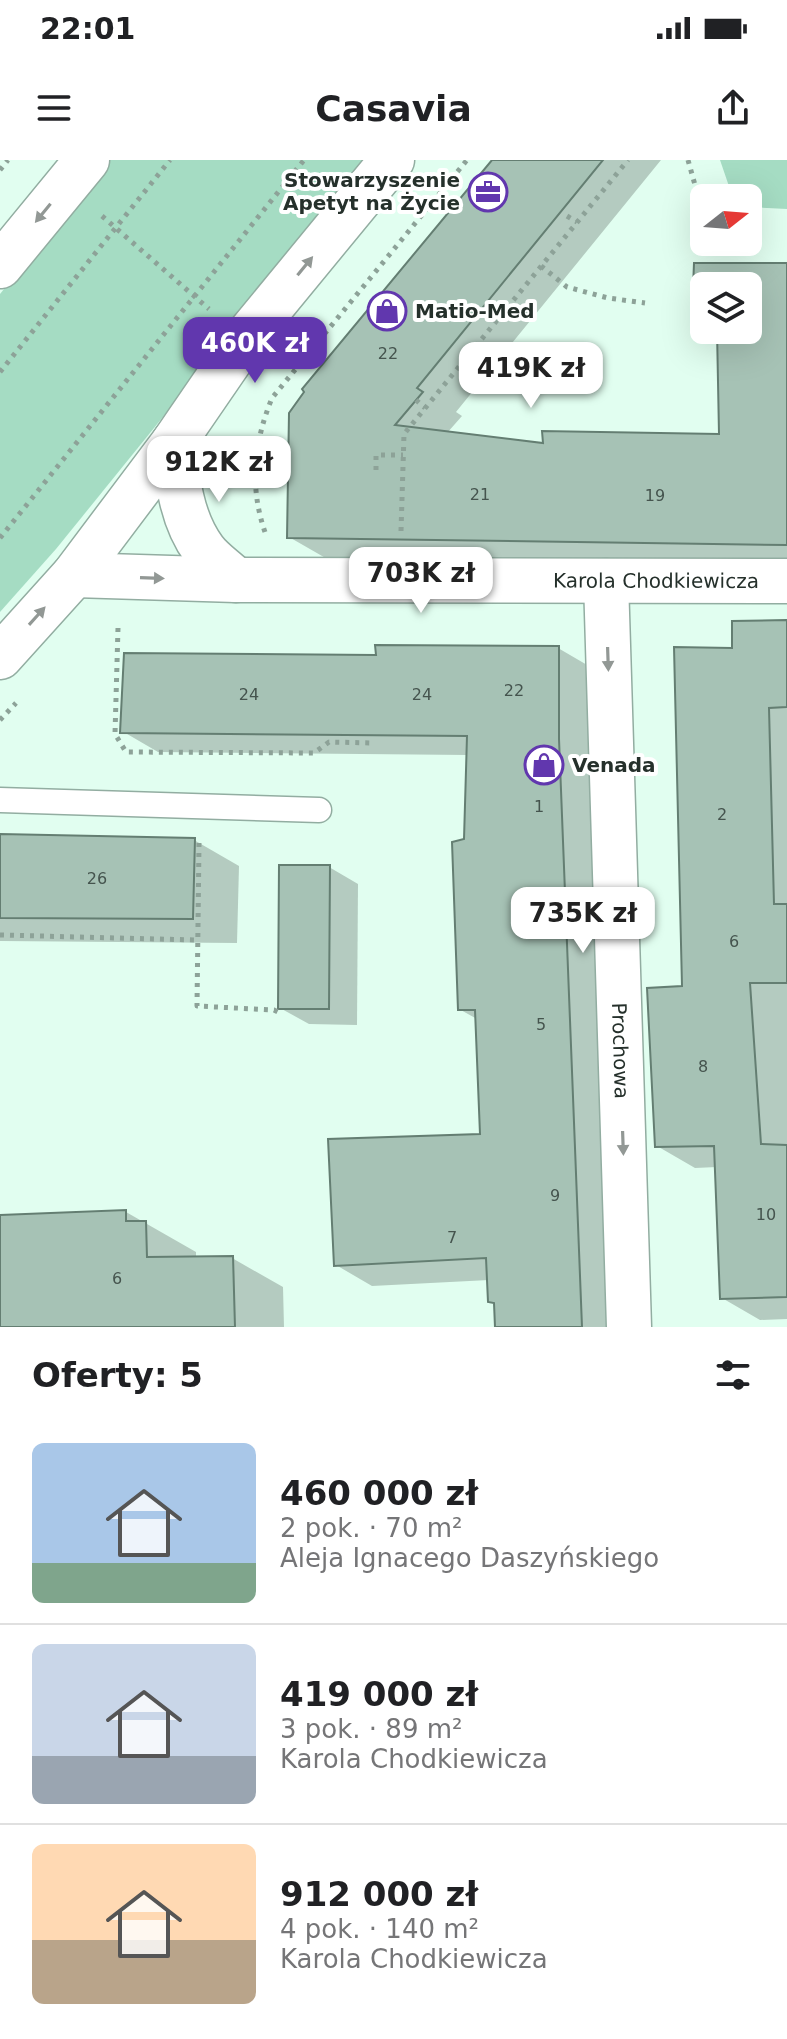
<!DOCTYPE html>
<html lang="pl">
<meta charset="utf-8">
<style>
body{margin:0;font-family:"DejaVu Sans",sans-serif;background:#f6f6f6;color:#202124;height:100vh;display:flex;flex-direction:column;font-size:30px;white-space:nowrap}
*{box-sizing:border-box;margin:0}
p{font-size:26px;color:#757577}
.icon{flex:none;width:44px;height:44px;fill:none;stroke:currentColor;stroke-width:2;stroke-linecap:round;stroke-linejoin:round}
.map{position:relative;height:1167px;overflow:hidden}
.drawer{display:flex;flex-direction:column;background:#fff;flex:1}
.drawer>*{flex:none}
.needle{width:52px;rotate:73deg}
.tools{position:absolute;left:690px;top:24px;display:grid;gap:16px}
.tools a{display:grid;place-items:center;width:72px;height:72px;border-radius:12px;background:#fff;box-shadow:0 8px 32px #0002;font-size:40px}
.price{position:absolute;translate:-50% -68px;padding:0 18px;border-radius:16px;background:#fff;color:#222;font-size:26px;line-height:52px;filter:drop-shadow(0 2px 4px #0008)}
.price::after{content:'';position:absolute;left:50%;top:48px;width:24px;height:18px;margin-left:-12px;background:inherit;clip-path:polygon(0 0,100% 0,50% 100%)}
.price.on{background:#6137ae;color:#fff}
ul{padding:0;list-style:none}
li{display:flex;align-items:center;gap:24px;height:200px;padding:0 32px}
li+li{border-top:2px solid #e0e0e0}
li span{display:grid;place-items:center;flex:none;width:224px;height:160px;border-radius:12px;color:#555}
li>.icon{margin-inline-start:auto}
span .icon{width:96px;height:96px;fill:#fffc;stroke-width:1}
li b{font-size:34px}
h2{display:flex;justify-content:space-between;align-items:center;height:96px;padding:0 32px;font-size:34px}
.status{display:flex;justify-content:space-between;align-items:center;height:56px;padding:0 40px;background:#fff;direction:ltr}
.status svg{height:22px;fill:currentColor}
header{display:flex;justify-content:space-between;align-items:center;height:104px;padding:0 32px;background:#fff;font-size:36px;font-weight:800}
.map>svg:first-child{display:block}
.green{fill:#a5dcc3}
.shadow{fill:#0003}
.building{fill:#a6c2b5;stroke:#647e72;stroke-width:2}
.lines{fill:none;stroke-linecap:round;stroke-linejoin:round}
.lane-casing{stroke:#92ada1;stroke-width:27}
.street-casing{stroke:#92ada1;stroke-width:47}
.path{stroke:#8da298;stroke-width:5;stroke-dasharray:4 6;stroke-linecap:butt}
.lane{stroke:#fff;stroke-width:24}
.street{stroke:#fff;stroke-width:44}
.oneway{fill:#929895}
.labels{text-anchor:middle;stroke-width:8;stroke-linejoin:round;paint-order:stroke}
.number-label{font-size:16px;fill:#45544e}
.poi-label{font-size:20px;font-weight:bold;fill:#25302b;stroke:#fff;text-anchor:start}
.street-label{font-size:20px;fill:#25302b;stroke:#fff}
</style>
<div class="status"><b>22:01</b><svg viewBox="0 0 49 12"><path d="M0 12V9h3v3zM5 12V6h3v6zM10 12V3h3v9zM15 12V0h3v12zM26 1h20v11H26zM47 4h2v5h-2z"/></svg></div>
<header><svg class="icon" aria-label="menu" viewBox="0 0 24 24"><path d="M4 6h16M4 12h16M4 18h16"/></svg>Casavia<svg class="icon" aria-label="share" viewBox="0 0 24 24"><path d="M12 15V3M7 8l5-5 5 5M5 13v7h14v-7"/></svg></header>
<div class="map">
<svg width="787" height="1167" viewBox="0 0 787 1167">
<rect width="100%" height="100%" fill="#e1fef0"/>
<g class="green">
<polygon points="108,0 371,0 56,389 0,452 0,134"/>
<polygon points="720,0 787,0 787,49 748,47 748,38 733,38"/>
</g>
<g class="shadow">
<polygon points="494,0 661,0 456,252 462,256 447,273 545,285 722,276 719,170 748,170 748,126 704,126 704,159 694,153 696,105 787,105 787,406 329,400 289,377"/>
<polygon points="787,462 787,1159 760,1160 722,1138 717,1007 695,1008 657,986 684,828 734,490"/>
<polygon points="558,488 594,509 616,1167 497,1167 496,1145 490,1141 489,1120 372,1126 336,1105 482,976 477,859 459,849 468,595 158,592 122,571 378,497"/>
<polygon points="0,677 194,680 239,706 237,783 0,781"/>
<polygon points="329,707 358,724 357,865 309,864 280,848"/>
<polygon points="126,1052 196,1092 196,1098 232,1098 283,1127 284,1167 0,1167 0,1062"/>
</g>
<g class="building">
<polygon points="492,0 603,0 417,228 423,232 395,265 543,283 542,271 719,274 717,170 748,170 748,126 704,126 704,155 692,154 694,103 787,103 787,385 287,378 289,253 304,232 302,229"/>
<polygon points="787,460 787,547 769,548 774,744 787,744 787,823 750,823 761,984 787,985 787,1137 720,1139 714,986 655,987 647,828 682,826 674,487 732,488 732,461"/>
<polygon points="375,485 559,486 559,579 582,1167 495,1167 494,1143 488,1142 486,1098 334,1106 328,979 480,974 475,850 458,850 452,682 464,679 467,576 120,573 124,493 376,495"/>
<polygon points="0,674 195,678 193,759 0,758"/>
<polygon points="279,705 330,705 329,849 278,849"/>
<polygon points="126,1050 126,1061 146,1061 147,1097 233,1096 235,1167 0,1167 0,1055"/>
</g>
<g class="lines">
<g class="lane-casing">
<polyline id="lane" points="0,640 319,650"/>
</g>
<g class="street-casing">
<g id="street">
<polyline points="0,106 87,0"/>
<path d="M174,282c3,37 7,77 30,108 8,11 22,20 32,30"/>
<path id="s1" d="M74,415l162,5 551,1"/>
<path id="s2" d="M606,421l23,746"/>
<polyline points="0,497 74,415 174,282 244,180 392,0"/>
</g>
</g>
<g class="path">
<polyline points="688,0 704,57"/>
<polyline points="0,10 8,0"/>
<polyline points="102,56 209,149"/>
<polyline points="567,56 577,62"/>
<polyline points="541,106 567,127 608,138 645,143"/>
<polyline points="492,148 501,155"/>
<polyline points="0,212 170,0"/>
<polyline points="416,240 425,248"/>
<polyline points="376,310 376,295 403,295"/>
<polyline points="401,371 404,274 628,0"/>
<path d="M265,372c-16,-46 -11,-90 7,-134l195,-238"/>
<polyline points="0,378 304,0"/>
<polyline points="118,468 115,574 126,592 314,593 329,582 373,583"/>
<polyline points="0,560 16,543"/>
<polyline points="199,683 197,846 274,850 280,853"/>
<polyline points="0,775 196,780"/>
</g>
<use href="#lane" class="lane"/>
<use href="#street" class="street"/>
</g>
<defs><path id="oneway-solid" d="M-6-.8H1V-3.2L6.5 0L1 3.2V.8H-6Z" transform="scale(2)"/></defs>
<g class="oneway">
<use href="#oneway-solid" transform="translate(43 53) rotate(129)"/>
<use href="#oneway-solid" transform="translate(305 106) rotate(-51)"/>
<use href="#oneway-solid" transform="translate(152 418) rotate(2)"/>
<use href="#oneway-solid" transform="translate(37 456) rotate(-48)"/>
<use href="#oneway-solid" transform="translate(608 499) rotate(88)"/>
<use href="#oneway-solid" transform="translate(623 983) rotate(88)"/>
</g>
<defs>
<g id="office-ring" transform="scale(2)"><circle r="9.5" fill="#fff" stroke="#6137ae" stroke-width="1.5"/><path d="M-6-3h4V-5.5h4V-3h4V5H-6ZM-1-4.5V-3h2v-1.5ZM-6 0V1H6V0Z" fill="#6137ae"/></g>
<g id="shop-ring" transform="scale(2)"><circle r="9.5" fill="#fff" stroke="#6137ae" stroke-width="1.5"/><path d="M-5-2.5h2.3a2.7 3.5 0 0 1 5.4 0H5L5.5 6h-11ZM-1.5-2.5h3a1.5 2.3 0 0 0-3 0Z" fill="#6137ae"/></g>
</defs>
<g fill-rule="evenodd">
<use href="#office-ring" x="488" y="32"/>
<use href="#shop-ring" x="387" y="151"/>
<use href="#shop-ring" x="544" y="605"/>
</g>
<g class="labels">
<g class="number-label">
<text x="388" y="199">22</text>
<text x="480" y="340">21</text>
<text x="655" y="341">19</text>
<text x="514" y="536">22</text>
<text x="249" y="540">24</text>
<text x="422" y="540">24</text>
<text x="539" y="652">1</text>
<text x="722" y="660">2</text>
<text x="97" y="724">26</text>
<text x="734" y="787">6</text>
<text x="541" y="870">5</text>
<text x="703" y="912">8</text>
<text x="555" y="1041">9</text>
<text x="766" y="1060">10</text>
<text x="452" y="1083">7</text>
<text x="117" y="1124">6</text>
</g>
<g class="poi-label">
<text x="460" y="27" text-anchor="end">Stowarzyszenie<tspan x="460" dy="23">Apetyt na Życie</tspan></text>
<text x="415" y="158">Matio-Med</text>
<text x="572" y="612">Venada</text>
</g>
<g class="street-label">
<text dy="7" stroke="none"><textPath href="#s1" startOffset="582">Karola Chodkiewicza</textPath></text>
<text dy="7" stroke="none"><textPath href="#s2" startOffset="470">Prochowa</textPath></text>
</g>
</g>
</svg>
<div class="tools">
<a><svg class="needle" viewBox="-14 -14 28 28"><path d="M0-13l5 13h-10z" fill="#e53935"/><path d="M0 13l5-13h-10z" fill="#757577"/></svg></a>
<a><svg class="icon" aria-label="layers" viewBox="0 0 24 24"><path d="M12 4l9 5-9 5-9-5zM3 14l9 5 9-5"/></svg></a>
</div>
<b class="price on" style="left:255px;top:225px">460K zł</b>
<b class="price" style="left:531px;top:250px">419K zł</b>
<b class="price" style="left:219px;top:344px">912K zł</b>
<b class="price" style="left:421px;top:455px">703K zł</b>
<b class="price" style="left:583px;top:795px">735K zł</b>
</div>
<section class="drawer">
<h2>Oferty: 5<svg class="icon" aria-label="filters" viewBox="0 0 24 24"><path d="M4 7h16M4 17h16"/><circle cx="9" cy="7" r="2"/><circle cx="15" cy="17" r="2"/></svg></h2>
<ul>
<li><span style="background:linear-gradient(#a9c7e8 75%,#7fa58c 0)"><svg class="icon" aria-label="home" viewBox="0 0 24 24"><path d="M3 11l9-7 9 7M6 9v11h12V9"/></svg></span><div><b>460 000 zł</b><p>2 pok. · 70 m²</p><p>Aleja Ignacego Daszyńskiego</p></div></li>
<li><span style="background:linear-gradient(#c9d6e8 70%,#9aa5b1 0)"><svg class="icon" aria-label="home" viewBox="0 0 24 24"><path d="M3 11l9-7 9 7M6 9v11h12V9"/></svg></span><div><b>419 000 zł</b><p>3 pok. · 89 m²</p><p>Karola Chodkiewicza</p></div></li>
<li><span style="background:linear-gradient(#ffd9b3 60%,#b9a48a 0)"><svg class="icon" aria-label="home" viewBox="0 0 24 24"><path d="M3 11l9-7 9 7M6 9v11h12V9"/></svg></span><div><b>912 000 zł</b><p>4 pok. · 140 m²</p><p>Karola Chodkiewicza</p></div></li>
</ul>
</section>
